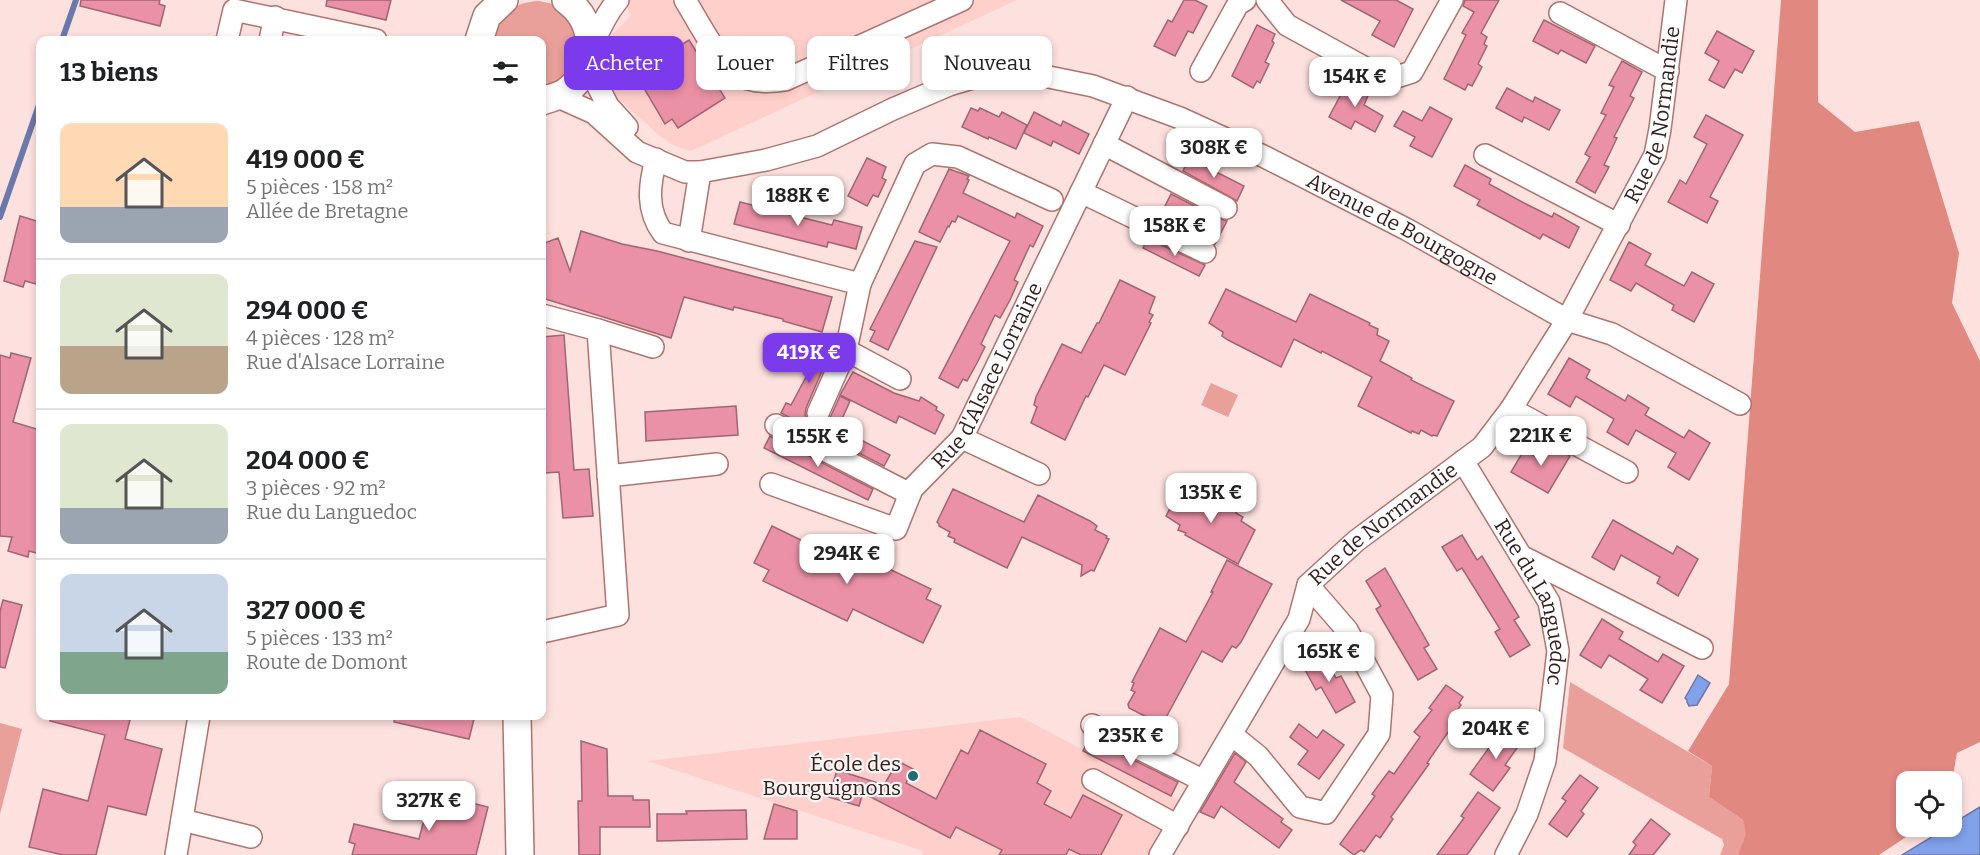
<!DOCTYPE html>
<html lang="fr">
<meta charset="utf-8">
<style>
body{margin:0;font-family:Bitter,serif;background:#f6f6f6;color:#202124;height:100vh;display:flex;flex-direction:column;font-size:22px;white-space:nowrap}
*{box-sizing:border-box;margin:0}
p{font-size:20px;color:#757577}
.icon{flex:none;width:33px;height:33px;fill:none;stroke:currentColor;stroke-width:2;stroke-linecap:round;stroke-linejoin:round}
.map{position:relative;flex:1;overflow:hidden}
.panel{position:absolute;left:36px;top:36px;width:510px;height:684px;display:flex;flex-direction:column;background:#fff;border-radius:12px;box-shadow:0 3px 9px #0003}
.panel>*{flex:none}
.guide{position:absolute;left:564px;top:36px;width:570px;height:54px;display:flex;gap:12px}
.fabs{position:absolute;left:1896px;top:771px;display:grid;gap:12px}
.fabs a{display:grid;place-items:center;width:66px;height:66px;border-radius:12px;background:#fff;box-shadow:0 3px 9px #0003;font-size:30px}
.price{position:absolute;translate:-50% -51px;padding:0 14px;border-radius:12px;background:#fff;color:#222;font-size:20px;line-height:39px;filter:drop-shadow(0 2px 3px #0008)}
.price::after{content:'';position:absolute;left:50%;top:36px;width:18px;height:14px;margin-left:-9px;background:inherit;clip-path:polygon(0 0,100% 0,50% 100%)}
.price.current{background:#7c3aed;color:#fff}
ul{padding:0;list-style:none}
li{display:flex;align-items:center;gap:18px;height:150px;padding:0 24px}
li+li{border-top:2px solid #e0e0e0}
li span{display:grid;place-items:center;flex:none;width:168px;height:120px;border-radius:12px;color:#555}
li>.icon{margin-inline-start:auto}
span .icon{width:72px;height:72px;fill:#fffc;stroke-width:1}
li b{font-size:26px}
h2{display:flex;justify-content:space-between;align-items:center;height:72px;padding:0 24px;font-size:26px}
.pill{padding:0 21px;border-radius:12px;background:#fff;box-shadow:0 3px 9px #0003;font-size:21px;line-height:54px}
.pill.current{background:#7c3aed;color:#fff}
.map>svg:first-child{display:block}
.built{fill:#ffd0cb}
.green{fill:#e9a09a}
.forest{fill:#e18881}
.water{fill:#81a1e9;stroke:#6a79ab;stroke-width:1.5}
.lines{fill:none;stroke-linecap:round;stroke-linejoin:round}
.stream{stroke:#6a79ab;stroke-width:6}
.building{fill:#eb91a6;stroke:#a06573;stroke-width:1.5}
.minor-casing{stroke:#b0736e;stroke-width:24}
.major-casing{stroke:#b0736e;stroke-width:30}
.minor{stroke:#fff;stroke-width:21}
.major{stroke:#fff;stroke-width:27}
.poi-dot{fill:#226d75;stroke:#f6f6f6;stroke-width:2}
.labels{text-anchor:middle;stroke-width:4.5;stroke-linejoin:round;paint-order:stroke}
.street-label{font-size:21px;fill:#351d1b;stroke:#f6f6f6}
.poi-label{font-size:21px;fill:#351d1b;stroke:#f6f6f6;text-anchor:end}
</style>
<div class="map">
<svg width="1980" height="855" viewBox="0 0 1980 855">
<rect width="100%" height="100%" fill="#fde1de"/>
<g class="built">
<polygon points="623,0 1017,0 691,151 675,146 661,137 614,95 604,76 603,58 606,46 614,33 631,15"/>
<polygon points="1021,717 1182,802 1148,855 922,855 923,851 647,761"/>
</g>
<g class="green">
<path d="M539,1l14,3 12,8 9,12 5,29 -14,25 -23,11v-49h-51c4,-25 23,-38 48,-39z"/>
<polygon points="1211,383 1238,395 1228,417 1201,405"/>
<polygon points="1570,682 1712,766 1709,797 1743,820 1747,834 1738,855 1720,855 1724,845 1722,839 1563,748"/>
<polygon points="0,723 22,729 0,814"/>
</g>
<polygon class="forest" points="1781,0 1818,0 1818,102 1855,132 1919,121 1959,253 1952,303 1980,361 1980,742 1957,753 1952,782 1906,782 1906,826 1921,827 1879,855 1738,855 1746,834 1743,820 1709,797 1712,766 1688,751 1729,684"/>
<g class="water">
<polygon points="1698,675 1710,683 1697,705 1689,706 1687,702 1687,700 1685,698"/>
<polygon points="1980,807 1980,855 1902,855 1948,827 1952,826 1952,824"/>
</g>
<g class="lines">
<g class="stream">
<polyline points="62,40 76,0"/>
<polyline points="0,217 40,102"/>
</g>
</g>
<g class="building">
<polygon points="81,0 160,0 159,4 165,6 160,26 80,6"/>
<polygon points="327,0 391,0 386,20 326,6"/>
<polygon points="1184,0 1195,0 1207,6 1193,33 1188,31 1175,56 1154,46 1168,20 1172,22"/>
<polygon points="1341,0 1396,0 1413,9 1394,47 1372,35 1380,21"/>
<polygon points="1465,0 1499,0 1481,33 1487,37 1484,44 1487,46 1478,64 1482,67 1472,86 1468,84 1465,90 1444,79 1466,35 1462,33 1474,12 1463,6"/>
<polygon points="1544,20 1595,46 1586,63 1561,50 1558,54 1533,41"/>
<polygon points="1257,25 1275,34 1272,41 1274,43 1265,62 1269,64 1260,83 1257,81 1253,88 1232,76"/>
<polygon points="1717,31 1754,51 1742,73 1735,69 1724,88 1709,80 1719,61 1705,53"/>
<polygon points="689,40 725,98 678,128 672,119 665,124 635,73"/>
<polygon points="1622,61 1642,72 1630,96 1634,98 1614,137 1617,138 1604,165 1609,167 1595,193 1576,182 1590,157 1585,154 1606,115 1601,113 1614,87 1609,85"/>
<polygon points="1349,79 1370,91 1364,105 1383,116 1375,132 1355,121 1351,129 1329,117"/>
<polygon points="1507,88 1533,102 1535,97 1560,110 1549,130 1524,117 1522,122 1496,108"/>
<polygon points="1430,107 1452,119 1432,157 1410,146 1415,137 1394,126 1403,111 1422,121"/>
<polygon points="971,108 978,111 980,108 999,117 1002,112 1027,125 1016,149 989,137 988,139 962,127"/>
<polygon points="1034,112 1061,126 1063,121 1089,134 1079,154 1053,141 1051,146 1024,133"/>
<polygon points="1706,115 1743,135 1710,197 1718,201 1707,223 1668,202 1680,180 1686,184 1707,144 1694,137"/>
<polygon points="867,158 886,167 882,178 886,180 878,197 873,195 867,206 848,196"/>
<polygon points="1189,158 1244,186 1237,201 1183,171"/>
<polygon points="1465,165 1491,179 1489,184 1526,204 1552,217 1554,213 1579,227 1569,248 1543,234 1540,239 1477,205 1480,200 1454,186"/>
<polygon points="949,169 969,176 967,179 969,180 963,193 1015,218 1017,213 1043,226 1033,247 1030,245 1014,280 1018,282 1010,300 1000,318 995,315 981,344 985,347 977,363 967,381 963,379 958,388 939,378 1010,241 958,216 955,222 952,221 949,227 948,226 940,242 919,232"/>
<polygon points="1171,194 1220,219 1227,221 1215,244 1160,216"/>
<polygon points="740,202 832,225 834,220 862,227 856,249 828,242 827,247 734,224"/>
<polygon points="20,216 40,222 40,285 25,281 23,287 4,281"/>
<polygon points="581,231 622,244 657,251 832,297 822,332 783,321 783,319 734,307 733,310 684,297 671,338 542,298 542,244 558,238 570,271"/>
<polygon points="1148,239 1205,265 1199,276 1143,248"/>
<polygon points="915,241 937,247 888,350 870,341 875,331 870,329"/>
<polygon points="1629,242 1651,254 1645,265 1684,286 1692,272 1714,284 1694,322 1672,310 1674,305 1636,283 1631,291 1610,280"/>
<polygon points="1120,280 1155,297 1149,313 1153,315 1149,322 1151,323 1125,375 1104,365 1088,397 1086,396 1065,440 1031,423 1037,407 1034,405 1036,397 1062,344 1081,353 1097,323 1099,323"/>
<polygon points="1226,289 1296,322 1310,294 1370,323 1369,325 1378,329 1377,335 1389,341 1380,361 1412,378 1411,380 1454,401 1437,436 1433,435 1432,436 1421,430 1419,434 1412,431 1411,433 1358,406 1372,377 1322,351 1321,353 1294,339 1281,367 1228,340 1222,336 1223,332 1209,323"/>
<polygon points="564,335 574,470 589,469 593,516 563,518 559,472 545,473 542,432 542,337"/>
<polygon points="820,337 835,341 806,408 805,415 811,423 809,428 781,413 786,403 791,405 806,377"/>
<polygon points="11,353 31,358 13,422 40,430 40,554 29,551 28,557 8,551 12,537 0,536 0,355 10,358"/>
<polygon points="1569,358 1590,370 1586,378 1625,401 1628,395 1649,408 1645,415 1684,438 1689,430 1710,443 1689,480 1668,467 1676,453 1636,430 1628,445 1607,432 1614,419 1576,396 1570,407 1548,394"/>
<polygon points="853,372 894,393 919,401 921,397 937,407 936,410 944,415 935,434 899,416 896,423 840,395"/>
<polygon points="840,396 850,401 838,428 890,455 884,466 820,433 830,418"/>
<polygon points="736,406 738,435 646,441 645,412"/>
<polygon points="770,436 873,489 868,500 764,448"/>
<polygon points="1547,443 1570,456 1548,493 1511,472 1524,450 1538,458"/>
<polygon points="1183,484 1237,511 1236,513 1243,517 1241,521 1255,530 1238,564 1185,535 1186,533 1178,530 1180,525 1166,516"/>
<polygon points="953,489 1024,522 1038,495 1090,521 1097,526 1095,530 1107,536 1106,538 1109,539 1094,571 1091,570 1081,576 1082,565 1022,537 1007,568 954,542 955,539 948,536 950,532 939,526 939,524 937,522"/>
<polygon points="1613,520 1673,554 1677,546 1698,559 1678,596 1657,583 1660,577 1621,555 1614,570 1592,557"/>
<polygon points="772,526 842,560 848,549 931,589 926,599 941,606 923,643 853,609 847,621 763,581 769,570 754,563"/>
<polygon points="1462,535 1477,560 1482,556 1519,617 1514,620 1530,645 1510,657 1495,632 1500,629 1462,568 1457,571 1442,547"/>
<polygon points="1227,560 1272,584 1241,642 1236,648 1232,646 1222,662 1202,651 1162,725 1129,708 1128,704 1135,692 1131,690 1134,683 1132,682 1160,628 1186,642 1213,592 1211,592"/>
<polygon points="1385,568 1429,645 1424,648 1437,669 1418,680 1376,609 1381,606 1366,581"/>
<polygon points="3,600 22,605 5,668 0,667 0,611"/>
<polygon points="1602,619 1623,632 1619,639 1658,662 1663,654 1684,666 1662,703 1640,690 1648,679 1609,655 1601,668 1580,655"/>
<polygon points="1322,653 1336,678 1341,676 1355,702 1336,713 1321,687 1316,690 1302,664"/>
<polygon points="1446,685 1463,697 1459,703 1461,705 1449,722 1453,725 1427,763 1429,764 1391,817 1393,819 1380,838 1376,835 1364,852 1361,850 1354,855 1340,844 1375,796 1372,794 1389,771 1394,774 1420,737 1414,732 1432,710 1429,708"/>
<polygon points="50,716 126,716 125,719 130,720 125,739 162,749 146,815 108,806 96,855 63,855 29,847 43,789 88,801 105,735 50,721"/>
<polygon points="395,716 469,716 469,718 474,719 469,739 394,722"/>
<polygon points="1299,724 1317,738 1323,730 1344,745 1319,779 1298,764 1308,751 1290,737"/>
<polygon points="1504,727 1522,741 1505,765 1510,768 1493,791 1470,774"/>
<polygon points="980,730 1046,764 1037,783 1051,791 1044,804 1071,818 1083,795 1122,815 1101,855 1081,855 1069,849 1066,855 999,855 1002,850 956,827 950,838 863,793 859,806 829,797 837,770 884,785 898,761 913,769 906,783 936,799 961,750 968,754"/>
<polygon points="1089,738 1178,782 1171,796 1083,751"/>
<polygon points="581,741 607,749 608,796 633,796 633,800 649,800 650,827 600,827 600,855 579,855 578,801 582,801"/>
<polygon points="1235,753 1246,762 1234,782 1283,819 1281,822 1292,830 1279,848 1221,806 1214,818 1200,812"/>
<polygon points="1580,775 1598,788 1581,811 1584,814 1567,837 1549,824 1566,801 1562,798"/>
<polygon points="1478,792 1500,808 1467,855 1437,855 1464,818 1461,816"/>
<polygon points="431,793 488,807 476,855 352,855 355,844 349,842 354,824 419,839"/>
<polygon points="774,804 797,811 797,839 764,839"/>
<polygon points="746,810 747,839 657,841 657,814 687,814 686,811"/>
<polygon points="1651,819 1670,834 1653,855 1629,855 1636,845 1633,842"/>
</g>
<g class="lines">
<g class="minor-casing">
<g id="minor">
<path d="M685,0c14,22 38,73 63,79 13,4 25,3 37,1l177,-80"/>
<polyline points="1267,0 1287,25 1387,80 1412,72 1452,0"/>
<polyline points="1560,13 1668,71"/>
<polyline points="227,40 234,10 376,40"/>
<polyline points="270,40 275,17"/>
<path d="M590,52c7,-18 15,-37 28,-52"/>
<polyline points="587,65 608,106 627,127"/>
<polyline points="1201,71 1238,4 1245,0"/>
<path id="s1" d="M556,96l38,17 43,39 48,20h15l66,-12 51,-14 76,-37 56,-24 27,-8 25,-4 38,2 54,11 87,32 83,38 143,73 161,91 45,14 128,70"/>
<polyline points="1104,144 1226,208"/>
<polyline points="1485,155 1619,225"/>
<path d="M656,159c-7,27 -10,51 7,74l197,51 55,-120 17,-10 26,3 94,43"/>
<polyline points="1081,192 1205,252"/>
<polyline points="689,241 700,172"/>
<polyline points="860,284 846,350 900,379"/>
<polyline points="542,315 598,330 618,615 542,632"/>
<polyline points="598,330 653,347"/>
<polyline points="1511,409 1627,472"/>
<polyline points="818,413 846,350"/>
<polyline points="776,425 910,494"/>
<polyline points="962,438 1039,474"/>
<path id="s2" d="M1463,461l86,141 9,49 -13,110 -18,53 -21,41"/>
<polyline points="608,476 717,464"/>
<path id="s3" d="M771,484l125,45 16,-40 50,-51 165,-341"/>
<polyline points="1521,556 1702,648"/>
<polyline points="1092,725 1204,781"/>
<polyline points="1232,735 1258,756 1300,807 1326,813 1379,734 1382,695 1347,630 1308,585"/>
<polyline points="1093,780 1178,826"/>
<polyline points="182,820 251,837"/>
<polyline points="176,855 199,716"/>
<path id="s4" d="M1160,855l139,-236 9,-34 48,-44 126,-94 29,-38 56,-89 88,-165 5,-26 16,-129"/>
</g>
</g>
<g class="major-casing">
<g id="major">
<polyline points="479,40 487,16 504,0"/>
<path d="M542,101c8,-3 19,-5 25,-10 31,-24 30,-69 -1,-91"/>
<polyline points="517,716 520,855"/>
</g>
</g>
<use href="#minor" class="minor"/>
<use href="#major" class="major"/>
</g>
<circle class="poi-dot" cx="913" cy="776" r="6"/>
<g class="labels">
<g class="street-label">
<text dy="7" stroke="none"><textPath href="#s4" startOffset="910">Rue de Normandie</textPath></text>
<text dy="7" stroke="none"><textPath href="#s1" startOffset="920">Avenue de Bourgogne</textPath></text>
<text dy="7" stroke="none"><textPath href="#s3" startOffset="314">Rue d'Alsace Lorraine</textPath></text>
<text dy="7" stroke="none"><textPath href="#s4" startOffset="406">Rue de Normandie</textPath></text>
<text dy="7" stroke="none"><textPath href="#s2" startOffset="160">Rue du Languedoc</textPath></text>
</g>
<g class="poi-label">
<text x="901" y="771">École des<tspan x="901" dy="24">Bourguignons</tspan></text>
</g>
</g>
</svg>
<div class="fabs">
<a><svg class="icon" aria-label="locate" viewBox="0 0 24 24"><circle cx="12" cy="12" r="6"/><path d="M12 2v4M12 18v4M2 12h4M18 12h4"/></svg></a>
</div>
<b class="price" style="left:1355px;top:108px">154K €</b>
<b class="price" style="left:1214px;top:179px">308K €</b>
<b class="price" style="left:798px;top:227px">188K €</b>
<b class="price" style="left:1175px;top:257px">158K €</b>
<b class="price current" style="left:809px;top:384px">419K €</b>
<b class="price" style="left:1541px;top:467px">221K €</b>
<b class="price" style="left:818px;top:468px">155K €</b>
<b class="price" style="left:1211px;top:524px">135K €</b>
<b class="price" style="left:847px;top:585px">294K €</b>
<b class="price" style="left:1329px;top:683px">165K €</b>
<b class="price" style="left:1496px;top:760px">204K €</b>
<b class="price" style="left:1131px;top:767px">235K €</b>
<b class="price" style="left:429px;top:832px">327K €</b>
<div class="guide">
<a class="pill current">Acheter</a>
<a class="pill">Louer</a>
<a class="pill">Filtres</a>
<a class="pill">Nouveau</a>
</div>
<section class="panel">
<h2>13 biens<svg class="icon" aria-label="filters" viewBox="0 0 24 24"><path d="M4 7h16M4 17h16"/><circle cx="9" cy="7" r="2"/><circle cx="15" cy="17" r="2"/></svg></h2>
<ul>
<li><span style="background:linear-gradient(#ffd9b3 70%,#9aa5b1 0)"><svg class="icon" aria-label="home" viewBox="0 0 24 24"><path d="M3 11l9-7 9 7M6 9v11h12V9"/></svg></span><div><b>419 000 €</b><p>5 pièces · 158 m²</p><p>Allée de Bretagne</p></div></li>
<li><span style="background:linear-gradient(#dfe7d0 60%,#b9a48a 0)"><svg class="icon" aria-label="home" viewBox="0 0 24 24"><path d="M3 11l9-7 9 7M6 9v11h12V9"/></svg></span><div><b>294 000 €</b><p>4 pièces · 128 m²</p><p>Rue d'Alsace Lorraine</p></div></li>
<li><span style="background:linear-gradient(#dfe7d0 70%,#9aa5b1 0)"><svg class="icon" aria-label="home" viewBox="0 0 24 24"><path d="M3 11l9-7 9 7M6 9v11h12V9"/></svg></span><div><b>204 000 €</b><p>3 pièces · 92 m²</p><p>Rue du Languedoc</p></div></li>
<li><span style="background:linear-gradient(#c9d6e8 65%,#7fa58c 0)"><svg class="icon" aria-label="home" viewBox="0 0 24 24"><path d="M3 11l9-7 9 7M6 9v11h12V9"/></svg></span><div><b>327 000 €</b><p>5 pièces · 133 m²</p><p>Route de Domont</p></div></li>
</ul>
</section>
</div>
